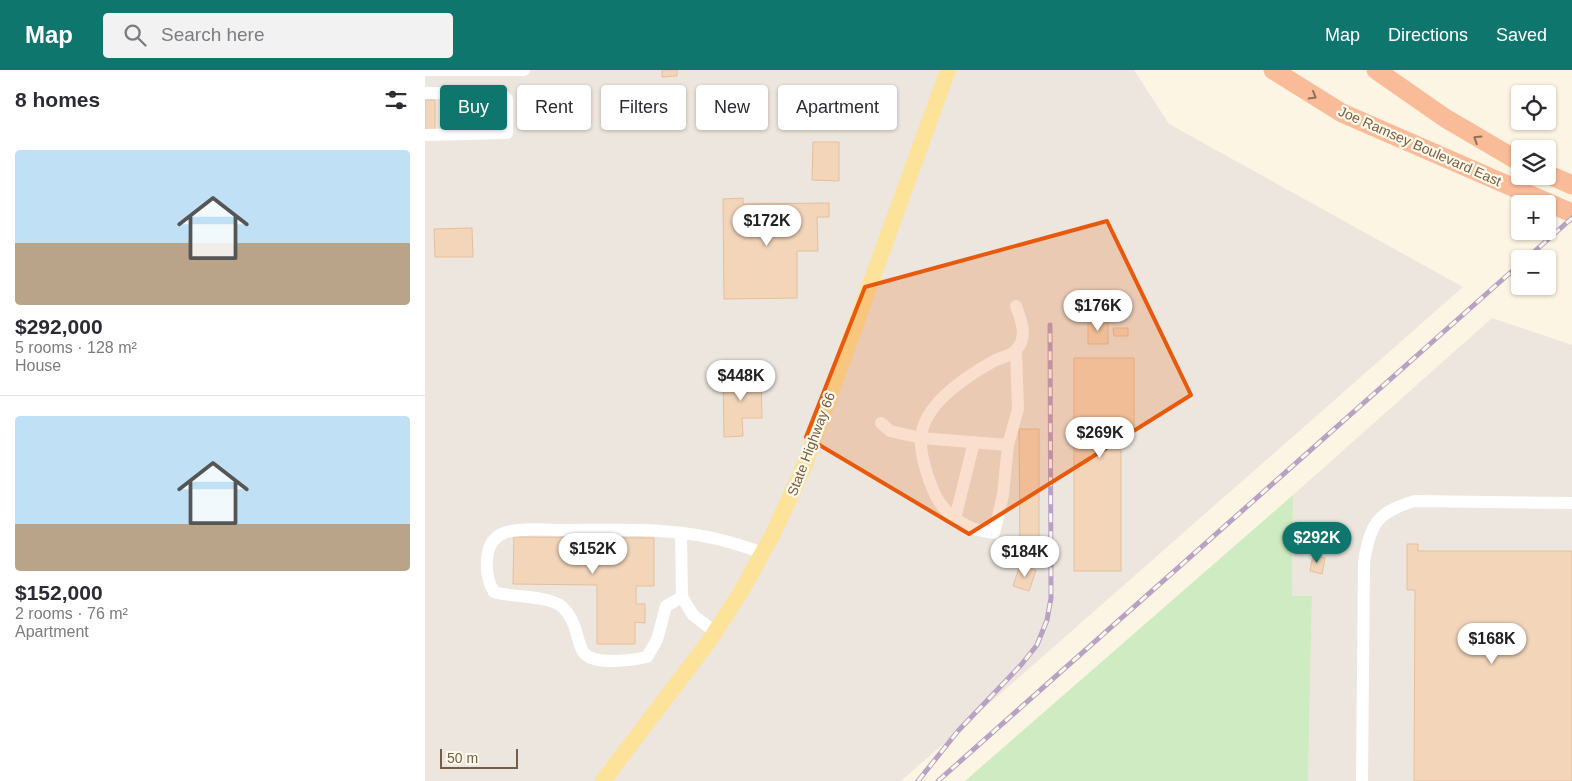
<!DOCTYPE html>
<meta charset="utf-8">
<style>
body{margin:0;font-family:Helvetica,sans-serif;background:#f2f2f3;color:#2b2b33;height:100vh;display:flex;flex-direction:column;font-size:19px;white-space:nowrap}
*{box-sizing:border-box;margin:0}
p{font-size:16px;color:#7c7c81}
.icon{flex:none;width:28px;height:28px;fill:none;stroke:currentColor;stroke-width:2;stroke-linecap:round;stroke-linejoin:round}
.map{position:relative;flex:1;overflow:hidden}
.drawer{display:flex;flex-direction:column;background:#fff;width:425px}
.drawer>*{flex:none}
.hud{position:absolute;left:15px;top:15px;width:475px;height:45px;display:flex;gap:10px}
.buttons{position:absolute;left:1086px;top:15px;display:grid;gap:10px}
.buttons a{display:grid;place-items:center;width:45px;height:45px;border-radius:5px;background:#fff;box-shadow:0 1px 4px #0004;font-size:25px}
.scale{position:absolute;left:15px;bottom:12px;width:78px;box-sizing:border-box;padding-left:5px;border:2px solid #755d48;border-top:0;font-size:14px;line-height:18px;white-space:nowrap;color:#755d48;-webkit-text-stroke:4px #fff9e9;paint-order:stroke}
.price{position:absolute;translate:-50% -42px;padding:0 11px;border-radius:18px;background:#fff;color:#222;font-size:16px;line-height:32px;filter:drop-shadow(0 1px 2px #0008)}
.price::after{content:'';position:absolute;left:50%;top:30px;width:15px;height:11px;margin-left:-8px;background:inherit;clip-path:polygon(0 0,100% 0,50% 100%)}
.price.selected{background:#0f766e;color:#fff}
ul{padding:0;list-style:none}
li{display:grid;align-content:center;gap:10px;height:265px;padding:0 15px}
li+li{border-top:1px solid #e1e1e2}
li span{display:grid;place-items:center;height:155px;border-radius:5px;color:#555}
li>.icon{margin-inline-start:auto}
span .icon{width:90px;height:90px;fill:#fffc;stroke-width:1}
li b{font-size:21px}
h2{display:flex;justify-content:space-between;align-items:center;height:60px;padding:0 15px;font-size:21px}
.tag{padding:0 18px;border-radius:5px;background:#fff;box-shadow:0 1px 4px #0004;font-size:18px;line-height:45px}
.tag.selected{background:#0f766e;color:#fff}
header{display:flex;align-items:center;gap:30px;box-sizing:border-box;height:70px;padding:0 25px;background:#0f766e;color:#fff}
header strong{font-size:24px}
nav{display:flex;gap:28px;margin-inline-start:auto;font-size:18px}
.search{width:350px;height:45px;background:#f2f2f3;display:flex;align-items:center;gap:12px;box-sizing:border-box;padding:0 18px;border-radius:5px;color:#7c7c81;font-size:19px}
main{display:flex;flex:1;min-height:0}
.map>svg:first-child{display:block}
.industrial{fill:#ece6de}
.green{fill:#ceebc1}
.building{fill:#f3d6ba;stroke:#e6be9a}
.lines{fill:none;stroke-linecap:round;stroke-linejoin:round}
.minor{stroke:#fff;stroke-width:12}
.major{stroke:#fde299;stroke-width:16}
.highway{stroke:#f9bb98;stroke-width:19}
.rail-casing{stroke:#b9a1c6;stroke-width:5}
.rail{stroke:#fff9e9;stroke-width:3;stroke-dasharray:9;stroke-linecap:butt}
.oneway{stroke:#8f7058}
.marked{fill:#e8590c;fill-opacity:0.2;stroke:#e8590c;stroke-width:4;stroke-linejoin:round}
.labels{text-anchor:middle;stroke-width:4.5;stroke-linejoin:round;paint-order:stroke}
.street-label{font-size:14px;fill:#755d48;stroke:#fff9e9}
</style>
<header>
<strong>Map</strong>
<div class="search"><svg class="icon" aria-label="search" viewBox="0 0 24 24"><circle cx="10" cy="10" r="6"/><path d="M15 15l6 6"/></svg>Search here</div>
<nav><a>Map</a><a>Directions</a><a>Saved</a></nav>
</header>
<main>
<section class="drawer">
<h2>8 homes<svg class="icon" aria-label="filters" viewBox="0 0 24 24"><path d="M4 7h16M4 17h16"/><circle cx="9" cy="7" r="2"/><circle cx="15" cy="17" r="2"/></svg></h2>
<ul>
<li><span style="background:linear-gradient(#bfe0f5 60%,#b9a48a 0)"><svg class="icon" aria-label="home" viewBox="0 0 24 24"><path d="M3 11l9-7 9 7M6 9v11h12V9"/></svg></span><div><b>$292,000</b><p>5 rooms · 128 m²</p><p>House</p></div></li>
<li><span style="background:linear-gradient(#bfe0f5 70%,#b9a48a 0)"><svg class="icon" aria-label="home" viewBox="0 0 24 24"><path d="M3 11l9-7 9 7M6 9v11h12V9"/></svg></span><div><b>$152,000</b><p>2 rooms · 76 m²</p><p>Apartment</p></div></li>
</ul>
</section>
<div class="map">
<svg width="1147" height="711" viewBox="0 0 1147 711">
<rect width="100%" height="100%" fill="#fdf5e3"/>
<g class="industrial">
<polygon points="0,0 709,0 744,54 1038,217 476,711 0,711"/>
<polygon points="1067,248 1147,275 1147,711 883,711 887,526 867,526 868,425"/>
</g>
<polygon class="green" points="868,425 867,526 887,526 883,711 540,711"/>
<g class="building">
<polygon points="237,0 252,0 252,6 237,7"/>
<polygon points="0,30 10,30 10,60 0,61"/>
<polygon points="388,72 414,72 414,111 387,110"/>
<polygon points="318,128 318,134 404,133 404,147 392,147 393,181 372,181 372,228 299,229 298,129"/>
<polygon points="47,158 48,187 10,187 9,159"/>
<rect x="663" y="251" width="20" height="23"/>
<polygon points="688,258 703,258 703,266 689,266"/>
<polygon points="649,288 709,288 709,359 696,359 696,501 649,501"/>
<polygon points="336,304 337,348 317,348 318,366 299,367 298,305"/>
<polygon points="594,359 614,359 614,481 595,481"/>
<polygon points="89,467 229,468 229,516 211,516 211,534 220,534 220,553 210,552 210,574 172,574 172,515 88,514"/>
<polygon points="982,474 993,474 993,481 1147,481 1147,711 989,711 990,520 982,520"/>
<polygon points="888,485 900,488 897,504 885,501"/>
<polygon points="595,495 611,500 604,521 588,516"/>
</g>
<g class="lines">
<g class="minor">
<polyline points="0,0 99,0"/>
<polyline points="0,23 76,23 82,29 82,63 0,65"/>
<path d="M456,353l9,8 31,7 87,7 -5,50 -9,38c-26,-2 -51,-18 -61,-43 -6,-15 -13,-36 -12,-52 2,-34 46,-62 73,-77 7,-4 18,-5 23,-12 11,-13 4,-29 -1,-43"/>
<polyline points="583,375 593,339 591,281"/>
<polyline points="530,449 549,372"/>
<polyline points="256,463 257,527 268,545 290,562"/>
<path d="M257,527l-16,9 -9,34 -10,17c-14,3 -52,9 -63,-4 -5,-6 -7,-21 -10,-28 -3,-7 -7,-15 -13,-19 -16,-11 -48,-8 -67,-14 -10,-17 -12,-51 10,-59 15,-6 45,-3 61,-3 42,0 84,-2 125,4 25,3 49,11 74,19"/>
<path d="M937,711l2,-219c6,-37 13,-51 51,-61l157,2"/>
</g>
<polyline class="major" points="178,711 285,570 317,520 349,462 380,394 523,0"/>
<g class="highway">
<polyline points="848,0 917,43 1147,143"/>
<polyline points="951,0 1020,48 1095,92"/>
<polyline points="1122,104 1147,115"/>
</g>
<g class="rail-casing">
<g id="rail">
<polyline points="1101,189 1147,148"/>
<polyline points="493,711 533,661 596,595 612,575 622,550 626,528 625,255"/>
<polyline points="513,711 1095,194"/>
</g>
</g>
<use href="#rail" class="rail"/>
</g>
<defs><path id="oneway-chevron" d="M-2-3.5L2.5 0L-2 3.5" fill="none" stroke-width="1.6" stroke-linecap="round" stroke-linejoin="round" transform="scale(1.25)"/></defs>
<g class="oneway">
<use href="#oneway-chevron" transform="translate(888 26) rotate(30)"/>
<use href="#oneway-chevron" transform="translate(1052 69) rotate(-148)"/>
</g>
<path class="marked" d="M682,151l84,174 -222,139 -163,-97 59,-150z"/>
<g class="labels">
<g class="street-label">
<text transform="translate(995 76) rotate(24)" y="5">Joe Ramsey Boulevard East</text>
<text transform="translate(386 374) rotate(-69)" y="5">State Highway 66</text>
</g>
</g>
</svg>
<div class="buttons">
<a><svg class="icon" aria-label="locate" viewBox="0 0 24 24"><circle cx="12" cy="12" r="6"/><path d="M12 2v4M12 18v4M2 12h4M18 12h4"/></svg></a>
<a><svg class="icon" aria-label="layers" viewBox="0 0 24 24"><path d="M12 4l9 5-9 5-9-5zM3 14l9 5 9-5"/></svg></a>
<a>+</a>
<a>−</a>
</div>
<div class="scale">50 m</div>
<b class="price" style="left:342px;top:177px">$172K</b>
<b class="price" style="left:673px;top:262px">$176K</b>
<b class="price" style="left:316px;top:332px">$448K</b>
<b class="price" style="left:675px;top:389px">$269K</b>
<b class="price selected" style="left:892px;top:494px">$292K</b>
<b class="price" style="left:168px;top:505px">$152K</b>
<b class="price" style="left:600px;top:508px">$184K</b>
<b class="price" style="left:1067px;top:595px">$168K</b>
<div class="hud">
<a class="tag selected">Buy</a>
<a class="tag">Rent</a>
<a class="tag">Filters</a>
<a class="tag">New</a>
<a class="tag">Apartment</a>
</div>
</div>
</main>
